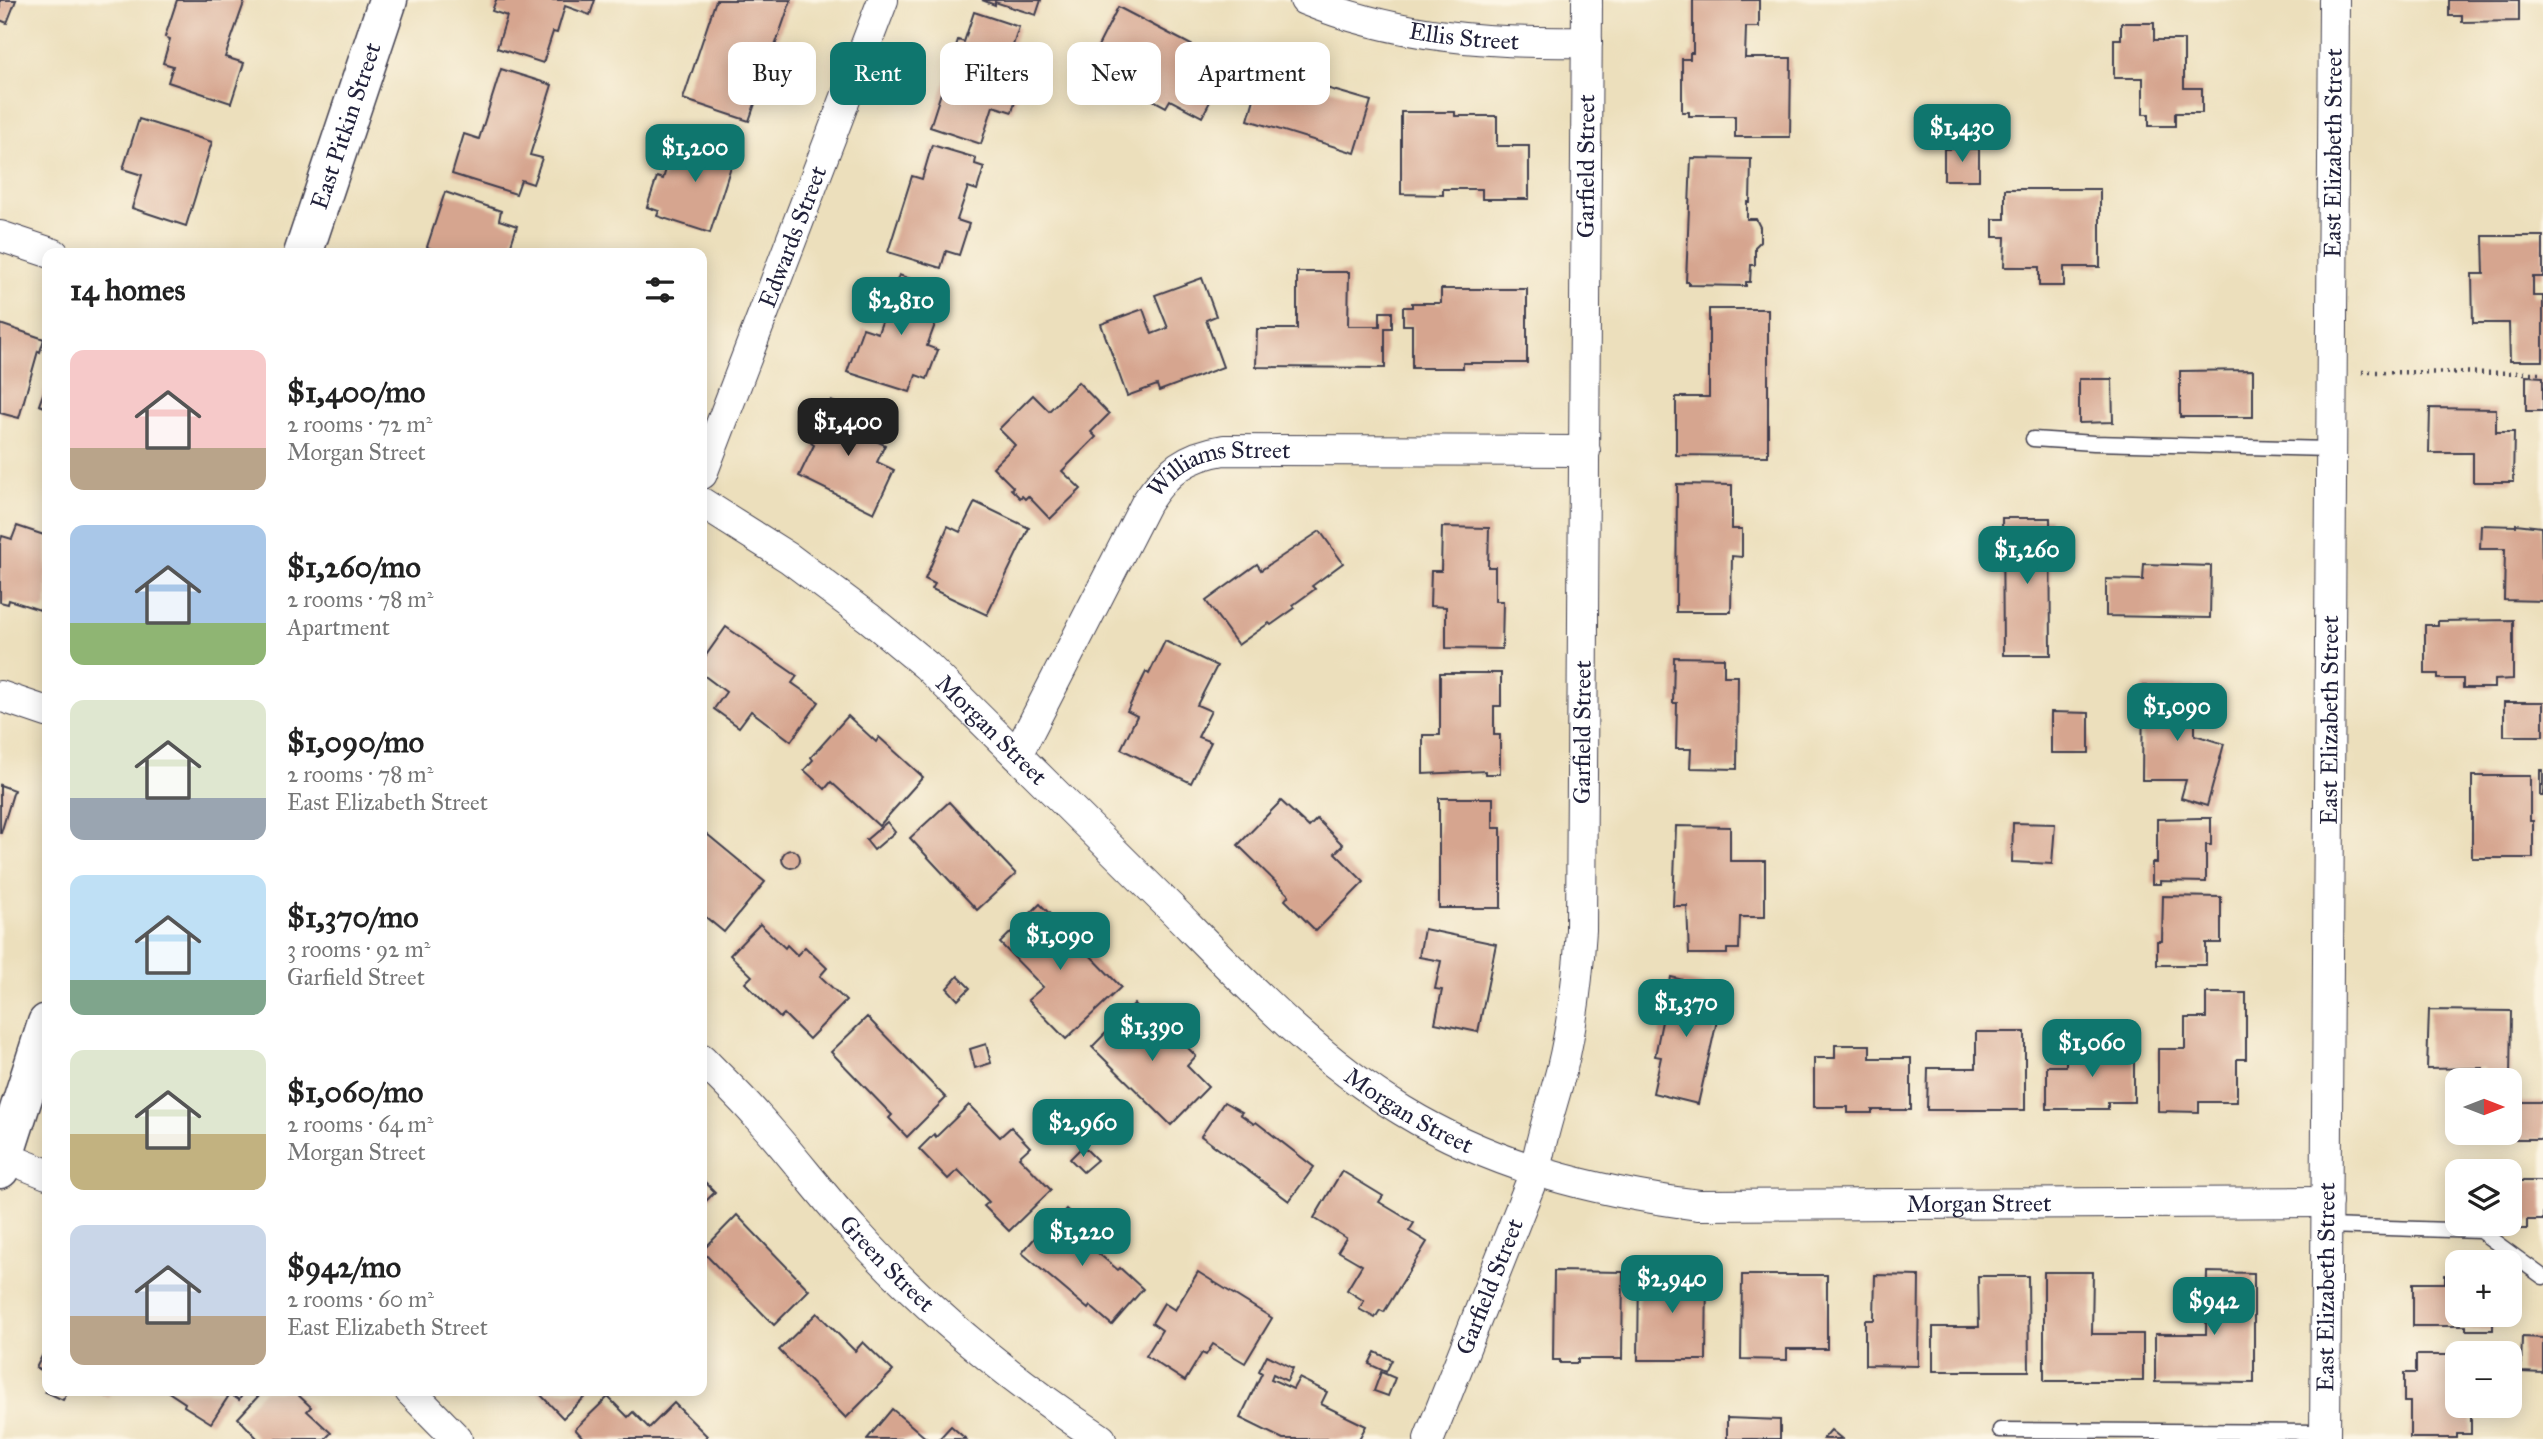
<!DOCTYPE html>
<meta charset="utf-8">
<style>
body{margin:0;font-family:"IM FELL Great Primer",serif;background:#f6f6f6;color:#222;height:100vh;display:flex;flex-direction:column;font-size:26px;white-space:nowrap}
*{box-sizing:border-box;margin:0}
p{font-size:23px;color:#767676}
.icon{flex:none;width:38px;height:38px;fill:none;stroke:currentColor;stroke-width:2;stroke-linecap:round;stroke-linejoin:round}
.map{position:relative;flex:1;overflow:hidden}
.sheet{position:absolute;left:42px;top:248px;width:665px;height:1148px;display:flex;flex-direction:column;background:#fff;border-radius:14px;box-shadow:0 4px 18px #0003}
.sheet>*{flex:none}
.guide{position:absolute;left:728px;top:42px;width:665px;height:63px;display:flex;gap:14px}
.needle{width:46px;rotate:90deg}
.tools{position:absolute;left:2445px;top:1068px;display:grid;gap:14px}
.tools a{display:grid;place-items:center;width:77px;height:77px;border-radius:14px;background:#fff;box-shadow:0 4px 18px #0003;font-size:35px}
.price{position:absolute;translate:-50% -60px;padding:0 16px;border-radius:14px;background:#0f766e;color:#fff;font-size:23px;line-height:46px;filter:drop-shadow(0 2px 4px #0008)}
.price::after{content:'';position:absolute;left:50%;top:42px;width:21px;height:16px;margin-left:-10px;background:inherit;clip-path:polygon(0 0,100% 0,50% 100%)}
.price.current{background:#222;color:#fff}
ul{padding:0;list-style:none}
li{display:flex;align-items:center;gap:21px;height:175px;padding:0 28px}
li span{display:grid;place-items:center;flex:none;width:196px;height:140px;border-radius:14px;color:#555}
li>.icon{margin-inline-start:auto}
span .icon{width:84px;height:84px;fill:#fffc;stroke-width:1}
li b{font-size:30px}
h2{display:flex;justify-content:space-between;align-items:center;height:84px;padding:0 28px;font-size:30px}
.tag{padding:0 24px;border-radius:14px;background:#fff;box-shadow:0 4px 18px #0003;font-size:24px;line-height:63px}
.tag.current{background:#0f766e;color:#fff}
.map>svg:first-child{display:block}
.building{fill:#d6a58f}
.lines{fill:none;stroke-linecap:round;stroke-linejoin:round}
.lane-casing{stroke:#403e4e;stroke-width:17}
.street-casing{stroke:#403e4e;stroke-width:32}
.secondary-casing{stroke:#403e4e;stroke-width:41}
.path{stroke:#403e4e;stroke-width:4.5;stroke-dasharray:2 5;stroke-linecap:butt}
.lane{stroke:#fff;stroke-width:14}
.street{stroke:#fff;stroke-width:30}
.secondary{stroke:#fff;stroke-width:38}
.labels{text-anchor:middle;stroke-width:5;stroke-linejoin:round;paint-order:stroke}
.street-label{font-size:24px;fill:#22223b;stroke:#fcf5e5}
</style>
<div class="map">
<svg width="2543" height="1439" viewBox="0 0 2543 1439">
<rect width="100%" height="100%" fill="#fcf5e5"/>
<filter id="ink" filterUnits="userSpaceOnUse"><feTurbulence type="fractalNoise" baseFrequency=".0143" numOctaves="2"/><feDisplacementMap in="SourceGraphic" scale="14" xChannelSelector="R" yChannelSelector="G"/><feConvolveMatrix kernelMatrix="1 2 1 2 8 2 1 2 1" color-interpolation-filters="sRGB"/></filter>
<filter id="wash" filterUnits="userSpaceOnUse"><feTurbulence type="fractalNoise" baseFrequency=".00686" numOctaves="4" result="noise"/><feDisplacementMap in="SourceGraphic" scale="28" xChannelSelector="R" yChannelSelector="G"/><feGaussianBlur stdDeviation="1.57" result="paint"/><feColorMatrix in="noise" values="0 0 0 0 0 0 0 0 0 0 0 0 0 0 0 0 0 1.4 0 .05"/><feComposite in="paint" operator="in"/></filter>
<g filter="url(#wash)">
<rect width="100%" height="100%" fill="#ecdfbc"/>
<g id="blocks">
<g class="building">
<polygon points="0,0 16,0 7,23 0,20"/>
<polygon points="177,0 245,0 225,57 244,63 231,103 168,82 173,66 163,63 170,39 165,37"/>
<polygon points="496,0 595,0 590,15 565,6 557,33 553,32 543,63 497,48 507,16 492,11"/>
<polygon points="716,0 791,0 749,121 683,99"/>
<polygon points="982,0 1041,0 1036,15 995,2 995,5"/>
<polygon points="1693,0 1759,0 1759,27 1746,27 1745,58 1791,58 1790,137 1735,137 1735,116 1689,116 1689,112 1682,112 1682,59 1690,59 1690,53 1693,53"/>
<polygon points="2449,0 2519,0 2519,21 2462,22 2462,16 2449,16"/>
<polygon points="1118,7 1201,50 1196,60 1224,75 1202,117 1170,100 1166,107 1125,85 1131,73 1094,54"/>
<polygon points="974,12 1019,27 1003,76 1021,82 1012,112 993,106 981,144 930,127 958,40 964,42"/>
<polygon points="2121,23 2154,23 2154,40 2184,40 2184,88 2202,88 2202,113 2175,113 2175,126 2149,126 2149,114 2143,114 2143,78 2114,78 2114,39 2121,39"/>
<polygon points="501,69 552,85 530,155 542,158 533,184 521,180 516,194 452,174 464,134 479,139"/>
<polygon points="1260,78 1292,87 1295,79 1371,101 1355,153 1248,120"/>
<polygon points="1401,112 1455,112 1455,116 1497,116 1497,146 1529,146 1529,199 1482,199 1482,189 1443,189 1443,195 1401,194"/>
<polygon points="139,119 212,142 186,226 132,208 142,175 123,169"/>
<polygon points="701,132 738,144 710,233 657,216 659,211 647,207 657,177 663,179 667,166 673,168 677,156 682,158 685,150 694,153"/>
<polygon points="932,145 976,158 975,164 984,167 977,190 968,187 957,220 969,224 959,255 946,251 941,268 888,252 912,176 922,179"/>
<rect x="1944" y="149" width="35" height="31"/>
<polygon points="1691,158 1751,159 1750,202 1747,202 1747,219 1756,219 1760,227 1760,242 1755,247 1755,265 1751,265 1750,282 1746,282 1746,286 1689,285 1689,282 1686,282"/>
<polygon points="2005,189 2100,189 2100,267 2064,267 2064,286 2039,286 2039,267 2004,267 2005,237 1993,237 1993,219 2005,219"/>
<polygon points="445,192 501,211 499,220 517,226 508,254 432,254 434,250 427,247"/>
<polygon points="2483,236 2543,236 2543,277 2533,277 2533,296 2543,296 2543,361 2510,361 2509,323 2473,323 2472,274 2484,274"/>
<polygon points="1297,272 1349,272 1348,326 1380,326 1380,312 1392,312 1392,328 1385,328 1385,368 1256,367 1257,329 1297,329"/>
<polygon points="899,275 947,292 927,346 938,350 927,379 916,375 910,392 847,372 863,328 878,333"/>
<polygon points="1202,278 1216,316 1206,320 1223,367 1159,391 1157,385 1127,396 1101,324 1143,309 1152,334 1168,328 1155,295"/>
<polygon points="1441,289 1527,289 1527,363 1463,363 1463,368 1412,368 1412,325 1403,325 1403,307 1412,307 1412,303 1441,303"/>
<polygon points="1709,309 1768,309 1768,456 1676,455 1676,397 1709,397"/>
<polygon points="0,324 44,339 40,352 38,351 19,418 0,413"/>
<polygon points="2253,370 2253,417 2180,417 2180,371"/>
<polygon points="2526,376 2543,377 2543,411 2526,411"/>
<polygon points="2079,379 2112,379 2113,422 2079,423"/>
<polygon points="1078,382 1109,414 1091,432 1096,437 1062,471 1081,489 1050,519 1028,496 1025,499 1022,496 1020,498 1011,489 1013,487 993,467 1015,445 999,429 1033,395 1049,411"/>
<polygon points="47,383 47,408 39,405"/>
<polygon points="831,401 882,425 874,440 885,445 877,462 894,470 874,513 799,476 814,445 811,443"/>
<polygon points="2430,408 2496,409 2496,432 2514,432 2513,482 2473,482 2473,453 2429,453"/>
<polygon points="1677,484 1732,485 1732,529 1742,529 1742,557 1732,556 1731,612 1676,612"/>
<polygon points="975,502 1029,528 987,615 932,589 935,584 925,579 948,526 960,532"/>
<polygon points="2002,518 2050,518 2051,655 2003,655"/>
<polygon points="2516,524 2541,527 2543,601 2504,600 2505,549 2480,549 2481,525 2516,526"/>
<polygon points="17,526 47,536 47,608 44,607 43,611 9,600 8,604 0,602 0,543 2,536 12,539"/>
<polygon points="1442,527 1489,528 1488,567 1495,567 1495,601 1503,601 1502,649 1446,648 1446,607 1430,606 1431,571 1441,571"/>
<polygon points="1320,531 1343,563 1312,586 1315,589 1293,605 1295,608 1271,625 1269,623 1238,645 1206,601 1257,564 1261,570"/>
<polygon points="2144,564 2211,566 2210,618 2106,616 2106,579 2143,580"/>
<polygon points="2513,620 2513,679 2494,680 2494,688 2463,688 2463,679 2438,679 2438,674 2425,674 2425,625 2438,625 2438,621"/>
<polygon points="726,627 797,676 792,683 819,702 791,741 751,711 739,727 714,709 726,692 702,674 702,661"/>
<polygon points="1165,641 1217,666 1197,705 1211,711 1198,737 1211,742 1191,783 1121,749 1137,716 1127,711 1146,672 1149,674"/>
<polygon points="1674,657 1724,658 1724,676 1738,676 1737,769 1690,768 1691,749 1676,749 1677,703 1673,703"/>
<polygon points="1440,673 1501,673 1501,706 1494,706 1494,735 1500,735 1500,774 1485,774 1485,771 1423,774 1423,735 1440,735"/>
<polygon points="2143,686 2195,687 2195,735 2224,744 2207,806 2181,798 2186,780 2142,780"/>
<rect x="2504" y="702" width="39" height="34"/>
<polygon points="2051,712 2089,713 2089,753 2051,753"/>
<polygon points="848,716 876,742 879,737 923,777 879,826 831,782 825,789 804,770 813,760 811,757"/>
<rect x="2540" y="770" width="3" height="26"/>
<polygon points="2472,776 2530,776 2530,821 2533,821 2533,858 2472,858"/>
<polygon points="0,785 14,790 1,833 0,833"/>
<polygon points="1439,798 1493,798 1493,828 1501,828 1501,908 1439,908"/>
<polygon points="1281,801 1309,827 1317,819 1343,845 1335,853 1364,882 1316,931 1285,900 1289,895 1238,845"/>
<polygon points="949,802 1016,874 977,910 910,838"/>
<polygon points="2202,818 2211,818 2211,845 2206,845 2206,882 2160,881 2160,884 2152,884 2152,863 2157,863 2157,819"/>
<polygon points="887,822 895,832 874,850 866,840"/>
<polygon points="2013,823 2055,824 2052,864 2012,862"/>
<polygon points="1676,826 1730,827 1730,861 1765,861 1765,917 1740,917 1739,949 1727,949 1727,954 1689,954 1687,906 1673,906"/>
<polygon points="702,830 765,882 724,932 702,914"/>
<circle cx="791" cy="859" r="9"/>
<polygon points="2163,896 2221,897 2221,943 2206,943 2206,965 2157,965 2157,941 2162,941"/>
<polygon points="1040,904 1121,987 1066,1039 1028,1000 1043,987 1000,943"/>
<polygon points="760,924 785,948 787,945 797,955 805,947 827,968 820,976 846,1001 809,1039 784,1014 780,1018 745,983 752,976 730,955"/>
<polygon points="1424,929 1496,944 1478,1032 1435,1023 1442,990 1435,989 1441,961 1419,957"/>
<polygon points="958,976 970,988 958,1000 947,988"/>
<polygon points="1671,977 1724,990 1698,1104 1653,1093 1661,1057 1655,1056"/>
<polygon points="2206,993 2246,993 2246,1059 2237,1059 2237,1102 2199,1102 2199,1112 2158,1111 2158,1049 2185,1049 2185,1018 2206,1018"/>
<polygon points="1134,1004 1157,1027 1162,1022 1196,1056 1187,1066 1208,1087 1171,1125 1092,1047"/>
<polygon points="2429,1010 2511,1011 2510,1080 2483,1080 2483,1068 2427,1069"/>
<polygon points="867,1017 946,1098 907,1137 889,1118 892,1115 831,1052"/>
<polygon points="1976,1032 2025,1032 2025,1110 1927,1110 1928,1068 1976,1068"/>
<polygon points="986,1044 991,1063 975,1068 970,1049"/>
<polygon points="1835,1045 1870,1045 1870,1058 1911,1058 1911,1110 1872,1110 1872,1113 1848,1113 1848,1107 1814,1107 1814,1058 1835,1058"/>
<polygon points="2066,1049 2134,1049 2134,1102 2108,1102 2108,1109 2047,1109 2047,1066 2066,1066"/>
<polygon points="1224,1102 1242,1112 1240,1114 1254,1124 1256,1122 1314,1167 1289,1201 1201,1136"/>
<rect x="2515" y="1102" width="28" height="37"/>
<polygon points="969,1105 1000,1137 1011,1127 1030,1147 1019,1157 1051,1190 1009,1231 984,1206 989,1202 958,1170 948,1179 919,1149 934,1134 936,1137"/>
<polygon points="1083,1146 1097,1160 1083,1172 1070,1159"/>
<polygon points="1342,1171 1383,1196 1379,1202 1414,1223 1409,1231 1427,1242 1384,1312 1380,1310 1375,1318 1359,1309 1364,1301 1347,1290 1362,1265 1338,1251 1346,1238 1314,1218"/>
<polygon points="702,1179 715,1192 702,1205"/>
<polygon points="2510,1181 2543,1181 2543,1220 2527,1220 2527,1229 2508,1229"/>
<polygon points="1066,1209 1085,1226 1078,1234 1086,1243 1118,1270 1120,1268 1143,1289 1112,1325 1090,1306 1088,1309 1022,1253 1055,1214 1058,1218"/>
<polygon points="737,1215 809,1290 774,1325 702,1251"/>
<polygon points="1639,1270 1707,1271 1706,1360 1638,1360"/>
<polygon points="1554,1271 1623,1272 1622,1359 1578,1359 1578,1363 1560,1363 1560,1360 1553,1360"/>
<polygon points="1198,1272 1272,1318 1245,1363 1213,1344 1206,1355 1202,1353 1185,1381 1146,1356 1162,1330 1152,1323 1164,1303 1175,1310"/>
<polygon points="2044,1272 2093,1272 2092,1334 2143,1334 2143,1381 2044,1381"/>
<polygon points="2207,1272 2254,1273 2254,1383 2155,1382 2155,1334 2206,1334"/>
<polygon points="1742,1275 1827,1275 1827,1349 1787,1349 1787,1360 1741,1359"/>
<polygon points="1875,1275 1919,1276 1918,1366 1865,1365 1865,1320 1874,1320"/>
<polygon points="2445,1275 2457,1275 2457,1314 2493,1314 2493,1330 2466,1330 2466,1326 2413,1326 2413,1283 2445,1283"/>
<polygon points="1978,1276 2028,1276 2029,1371 1933,1371 1933,1327 1979,1327"/>
<polygon points="817,1313 855,1351 863,1342 893,1371 846,1418 779,1350"/>
<polygon points="2522,1337 2543,1338 2543,1373 2521,1372"/>
<polygon points="47,1346 47,1373 36,1368"/>
<polygon points="1375,1352 1392,1360 1386,1372 1369,1364"/>
<polygon points="1267,1355 1293,1368 1287,1381 1273,1374 1271,1379 1293,1389 1299,1378 1327,1392 1321,1404 1366,1426 1359,1439 1283,1439 1240,1418 1262,1373 1259,1371"/>
<polygon points="2416,1355 2457,1355 2457,1405 2471,1405 2471,1434 2457,1434 2457,1438 2410,1438 2410,1402 2404,1402 2404,1373 2416,1373"/>
<polygon points="1381,1372 1395,1378 1388,1396 1374,1391"/>
<polygon points="44,1391 68,1391 63,1400"/>
<polygon points="96,1391 111,1391 108,1397"/>
<polygon points="167,1391 242,1391 244,1392 239,1400 230,1394 211,1423 184,1406 185,1403"/>
<polygon points="263,1391 294,1391 311,1407 307,1411 331,1433 325,1439 258,1439 238,1418"/>
<polygon points="537,1391 591,1391 563,1418"/>
<polygon points="608,1397 628,1417 633,1412 649,1428 674,1403 707,1436 704,1439 584,1439 575,1429"/>
<polygon points="892,1409 927,1439 867,1439"/>
<polygon points="1727,1418 1780,1420 1780,1439 1727,1439"/>
<polygon points="951,1426 966,1439 939,1439"/>
<polygon points="1831,1430 1842,1439 1823,1439"/>
</g>
</g>
</g>
<g filter="url(#ink)">
<use href="#blocks" fill-opacity="0" stroke="#403e4e" stroke-width="2"/>
<g class="lines">
<g class="lane-casing">
<g id="lane">
<polyline points="2033,439 2094,443 2330,449"/>
<polyline points="2327,1226 2480,1231 2543,1277"/>
<polyline points="2000,1430 2325,1432"/>
</g>
</g>
<g class="street-casing">
<g id="street">
<path id="s1" d="M1305,0c90,37 185,44 282,42"/>
<polyline points="0,236 54,254"/>
<path id="s2" d="M702,474l181,-474"/>
<path id="s3" d="M702,503l87,55 80,60 58,48c82,81 163,162 245,243 72,73 142,148 231,202 90,55 192,81 296,94l628,-3"/>
<polyline points="0,696 47,712"/>
<path id="s4" d="M1017,755l129,-252c21,-32 40,-47 78,-53l361,1"/>
<path id="s5" d="M702,1059c18,19 38,37 55,57 34,37 63,77 97,114 72,81 157,149 247,209"/>
<polyline points="0,1155 47,1174"/>
<polyline points="410,1391 457,1439"/>
<path id="s6" d="M1429,1439l106,-267c6,-36 18,-69 27,-104 11,-45 16,-92 19,-138l6,-930"/>
<path id="s7" d="M2325,1439l9,-1439"/>
</g>
</g>
<g class="secondary-casing">
<g id="secondary">
<path id="s8" d="M303,254l85,-254"/>
<polyline points="0,1169 47,1023"/>
</g>
</g>
<polyline class="path" points="2362,372 2543,373"/>
<use href="#lane" class="lane"/>
<use href="#street" class="street"/>
<use href="#secondary" class="secondary"/>
</g>
</g>
<g class="labels">
<g class="street-label">
<text dy="8" stroke="none"><textPath href="#s1" startOffset="164">Ellis Street</textPath></text>
<text dy="8" stroke="none"><textPath href="#s8" startOffset="135">East Pitkin Street</textPath></text>
<text dy="8" stroke="none"><textPath href="#s7" startOffset="1286">East Elizabeth Street</textPath></text>
<text dy="8" stroke="none"><textPath href="#s6" startOffset="1298">Garfield Street</textPath></text>
<text dy="8" stroke="none"><textPath href="#s2" startOffset="254">Edwards Street</textPath></text>
<text dy="8" stroke="none"><textPath href="#s4" startOffset="371">Williams Street</textPath></text>
<text dy="8" stroke="none"><textPath href="#s7" startOffset="719">East Elizabeth Street</textPath></text>
<text dy="8" stroke="none"><textPath href="#s3" startOffset="369">Morgan Street</textPath></text>
<text dy="8" stroke="none"><textPath href="#s6" startOffset="732">Garfield Street</textPath></text>
<text dy="8" stroke="none"><textPath href="#s3" startOffset="936">Morgan Street</textPath></text>
<text dy="8" stroke="none"><textPath href="#s3" startOffset="1524">Morgan Street</textPath></text>
<text dy="8" stroke="none"><textPath href="#s5" startOffset="276">Green Street</textPath></text>
<text dy="8" stroke="none"><textPath href="#s6" startOffset="164">Garfield Street</textPath></text>
<text dy="8" stroke="none"><textPath href="#s7" startOffset="152">East Elizabeth Street</textPath></text>
</g>
</g>
</svg>
<div class="tools">
<a><svg class="needle" viewBox="-14 -14 28 28"><path d="M0-13l5 13h-10z" fill="#e53935"/><path d="M0 13l5-13h-10z" fill="#767676"/></svg></a>
<a><svg class="icon" aria-label="layers" viewBox="0 0 24 24"><path d="M12 4l9 5-9 5-9-5zM3 14l9 5 9-5"/></svg></a>
<a>+</a>
<a>−</a>
</div>
<b class="price" style="left:1962px;top:164px">$1,430</b>
<b class="price" style="left:695px;top:184px">$1,200</b>
<b class="price" style="left:901px;top:337px">$2,810</b>
<b class="price current" style="left:848px;top:458px">$1,400</b>
<b class="price" style="left:2027px;top:586px">$1,260</b>
<b class="price" style="left:2177px;top:743px">$1,090</b>
<b class="price" style="left:1060px;top:972px">$1,090</b>
<b class="price" style="left:1686px;top:1039px">$1,370</b>
<b class="price" style="left:1152px;top:1063px">$1,390</b>
<b class="price" style="left:2092px;top:1079px">$1,060</b>
<b class="price" style="left:1083px;top:1159px">$2,960</b>
<b class="price" style="left:1082px;top:1268px">$1,220</b>
<b class="price" style="left:1672px;top:1315px">$2,940</b>
<b class="price" style="left:2214px;top:1337px">$942</b>
<div class="guide">
<a class="tag">Buy</a>
<a class="tag current">Rent</a>
<a class="tag">Filters</a>
<a class="tag">New</a>
<a class="tag">Apartment</a>
</div>
<section class="sheet">
<h2>14 homes<svg class="icon" aria-label="filters" viewBox="0 0 24 24"><path d="M4 7h16M4 17h16"/><circle cx="9" cy="7" r="2"/><circle cx="15" cy="17" r="2"/></svg></h2>
<ul>
<li><span style="background:linear-gradient(#f6c9c9 70%,#b9a48a 0)"><svg class="icon" aria-label="home" viewBox="0 0 24 24"><path d="M3 11l9-7 9 7M6 9v11h12V9"/></svg></span><div><b>$1,400/mo</b><p>2 rooms · 72 m²</p><p>Morgan Street</p></div></li>
<li><span style="background:linear-gradient(#a9c7e8 70%,#8fb573 0)"><svg class="icon" aria-label="home" viewBox="0 0 24 24"><path d="M3 11l9-7 9 7M6 9v11h12V9"/></svg></span><div><b>$1,260/mo</b><p>2 rooms · 78 m²</p><p>Apartment</p></div></li>
<li><span style="background:linear-gradient(#dfe7d0 70%,#9aa5b1 0)"><svg class="icon" aria-label="home" viewBox="0 0 24 24"><path d="M3 11l9-7 9 7M6 9v11h12V9"/></svg></span><div><b>$1,090/mo</b><p>2 rooms · 78 m²</p><p>East Elizabeth Street</p></div></li>
<li><span style="background:linear-gradient(#bfe0f5 75%,#7fa58c 0)"><svg class="icon" aria-label="home" viewBox="0 0 24 24"><path d="M3 11l9-7 9 7M6 9v11h12V9"/></svg></span><div><b>$1,370/mo</b><p>3 rooms · 92 m²</p><p>Garfield Street</p></div></li>
<li><span style="background:linear-gradient(#dfe7d0 60%,#c2b280 0)"><svg class="icon" aria-label="home" viewBox="0 0 24 24"><path d="M3 11l9-7 9 7M6 9v11h12V9"/></svg></span><div><b>$1,060/mo</b><p>2 rooms · 64 m²</p><p>Morgan Street</p></div></li>
<li><span style="background:linear-gradient(#c9d6e8 65%,#b9a48a 0)"><svg class="icon" aria-label="home" viewBox="0 0 24 24"><path d="M3 11l9-7 9 7M6 9v11h12V9"/></svg></span><div><b>$942/mo</b><p>2 rooms · 60 m²</p><p>East Elizabeth Street</p></div></li>
</ul>
</section>
</div>
